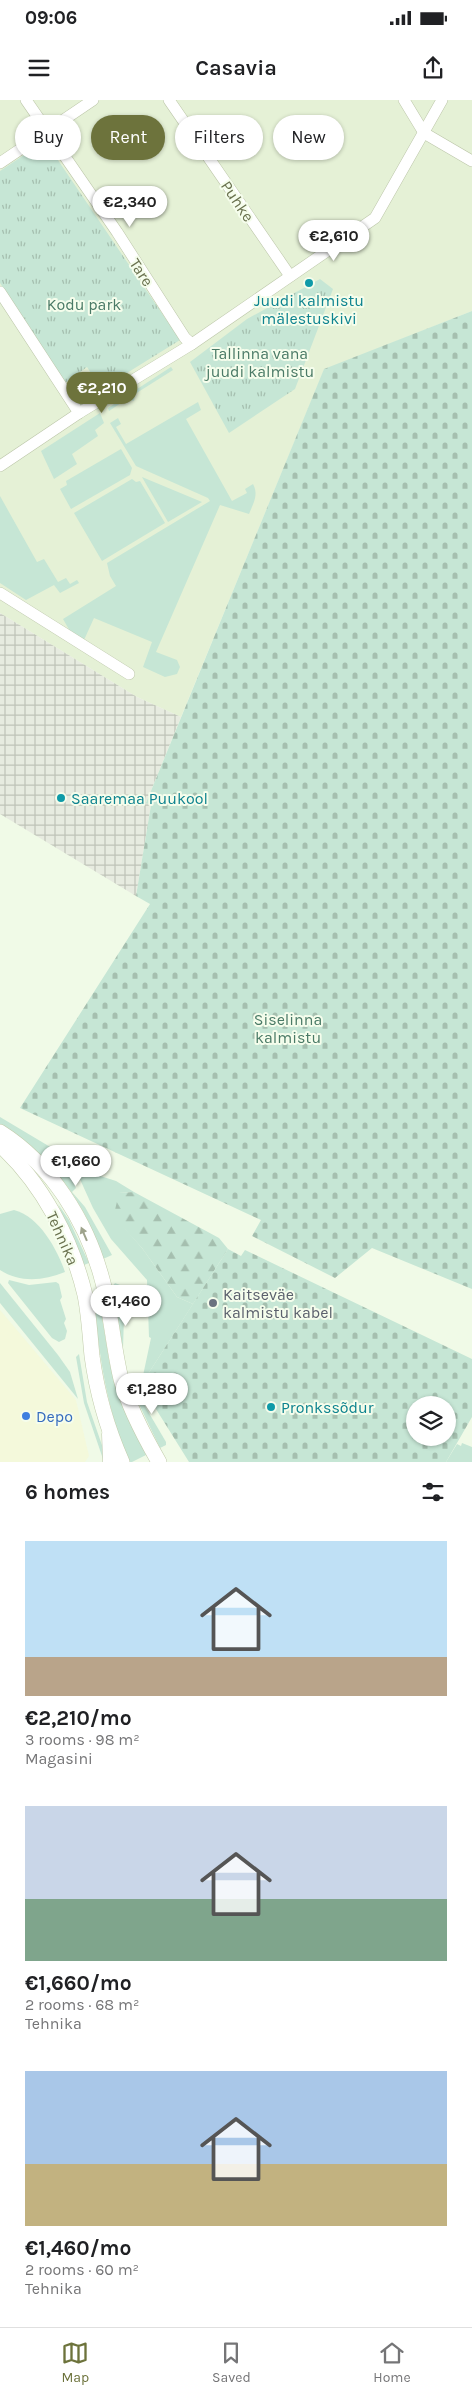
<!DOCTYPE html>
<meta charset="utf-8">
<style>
body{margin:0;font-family:Karla,sans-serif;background:#f6f6f6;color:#202124;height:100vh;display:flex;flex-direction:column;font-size:19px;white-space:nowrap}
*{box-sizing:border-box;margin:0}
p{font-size:16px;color:#757577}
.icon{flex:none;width:28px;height:28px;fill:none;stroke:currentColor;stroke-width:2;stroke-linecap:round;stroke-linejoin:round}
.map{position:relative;height:1362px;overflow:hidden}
.sheet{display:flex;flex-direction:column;background:#fff;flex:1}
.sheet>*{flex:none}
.top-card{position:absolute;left:15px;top:15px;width:442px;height:45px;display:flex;gap:10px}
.controls{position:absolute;left:406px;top:1296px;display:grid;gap:10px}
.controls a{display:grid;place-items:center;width:50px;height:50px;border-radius:50%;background:#fff;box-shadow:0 1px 4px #0004;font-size:25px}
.price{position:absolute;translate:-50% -42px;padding:0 11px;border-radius:18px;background:#fff;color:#222;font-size:16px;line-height:32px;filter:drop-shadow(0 1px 2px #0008)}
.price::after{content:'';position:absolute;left:50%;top:30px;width:15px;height:11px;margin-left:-8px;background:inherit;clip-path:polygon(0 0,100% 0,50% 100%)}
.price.selected{background:#6d733c;color:#fff}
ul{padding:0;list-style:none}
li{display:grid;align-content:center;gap:10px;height:265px;padding:0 25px}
li span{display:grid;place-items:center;height:155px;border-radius:0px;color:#555}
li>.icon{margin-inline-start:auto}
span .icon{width:90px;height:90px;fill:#fffc;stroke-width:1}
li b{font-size:21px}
h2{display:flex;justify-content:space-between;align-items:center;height:60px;padding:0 25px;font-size:21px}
.chip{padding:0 18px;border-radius:22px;background:#fff;box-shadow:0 1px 4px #0004;font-size:18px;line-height:45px}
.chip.selected{background:#6d733c;color:#fff}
.status{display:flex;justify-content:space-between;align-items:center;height:35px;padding:0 25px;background:#fff;direction:ltr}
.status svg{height:14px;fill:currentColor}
header{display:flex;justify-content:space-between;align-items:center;height:65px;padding:0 25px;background:#fff;font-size:22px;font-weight:600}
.tab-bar{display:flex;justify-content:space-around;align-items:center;height:70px;border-top:1px solid #e0e0e0;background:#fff;font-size:14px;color:#757577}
.tab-bar a{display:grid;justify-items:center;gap:2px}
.tab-bar .selected{color:#6d733c}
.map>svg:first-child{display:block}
.residential{fill:#e5f1d6}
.commercial{fill:#f4f9db}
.industrial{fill:url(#industrial-grid)}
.grass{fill:#c6e6d5}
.forest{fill:url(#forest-firs)}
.cemetery{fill:url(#cemetery-stones);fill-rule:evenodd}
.park{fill:url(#park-tufts)}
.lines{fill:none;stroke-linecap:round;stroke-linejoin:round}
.minor-casing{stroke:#bcc6a9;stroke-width:12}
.tertiary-casing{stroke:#bcc6a9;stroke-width:15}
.secondary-casing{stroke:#c0cbaa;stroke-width:16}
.minor{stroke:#fff;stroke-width:11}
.tertiary{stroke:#fff;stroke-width:14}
.secondary{stroke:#fff;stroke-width:15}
.oneway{fill:#9ea38c}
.culture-dot{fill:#0f9aa8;stroke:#f5fdec;stroke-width:2}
.worship-dot{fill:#6b7280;stroke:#f5fdec;stroke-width:2}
.shop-dot{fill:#3f7fe0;stroke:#f5fdec;stroke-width:2}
.labels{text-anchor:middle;stroke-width:4;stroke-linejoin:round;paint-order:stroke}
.street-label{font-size:16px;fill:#69714e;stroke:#f5fdec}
.culture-label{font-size:16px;fill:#0d838f;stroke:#f5fdec;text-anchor:start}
.park-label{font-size:16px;fill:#4a7a66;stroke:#f5fdec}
.worship-label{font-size:16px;fill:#5b616d;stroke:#f5fdec;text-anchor:start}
.shop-label{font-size:16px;fill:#366cbe;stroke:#f5fdec;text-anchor:start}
</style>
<div class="status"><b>09:06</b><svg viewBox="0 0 49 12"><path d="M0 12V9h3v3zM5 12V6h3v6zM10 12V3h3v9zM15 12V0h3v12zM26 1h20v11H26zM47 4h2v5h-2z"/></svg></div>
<header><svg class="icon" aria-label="menu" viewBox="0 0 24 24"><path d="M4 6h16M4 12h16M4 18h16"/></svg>Casavia<svg class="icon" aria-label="share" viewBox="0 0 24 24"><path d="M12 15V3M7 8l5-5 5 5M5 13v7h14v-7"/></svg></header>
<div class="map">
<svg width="472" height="1362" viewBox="0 0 472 1362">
<defs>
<pattern id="industrial-grid" width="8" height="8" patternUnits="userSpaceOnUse" patternTransform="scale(1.25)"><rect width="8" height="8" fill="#e7ebe0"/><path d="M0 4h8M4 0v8" fill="none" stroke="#bfc3b8"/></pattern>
<pattern id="forest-firs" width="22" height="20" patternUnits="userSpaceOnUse" patternTransform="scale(1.25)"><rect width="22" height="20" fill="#c6e6d5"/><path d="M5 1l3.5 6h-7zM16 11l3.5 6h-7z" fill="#a5bfaf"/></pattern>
<pattern id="cemetery-stones" width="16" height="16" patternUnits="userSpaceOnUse" patternTransform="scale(1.25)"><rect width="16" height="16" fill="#c6e6d5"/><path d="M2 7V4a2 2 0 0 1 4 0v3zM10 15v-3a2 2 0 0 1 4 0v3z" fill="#a5bfaf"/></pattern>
<pattern id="park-tufts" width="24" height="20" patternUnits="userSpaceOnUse" patternTransform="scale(1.25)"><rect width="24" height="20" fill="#c6e6d5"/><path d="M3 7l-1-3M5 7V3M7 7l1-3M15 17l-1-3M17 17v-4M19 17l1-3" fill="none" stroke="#a5bfaf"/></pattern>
</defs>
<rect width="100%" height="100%" fill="#f0fae7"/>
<polygon class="residential" points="0,0 472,0 472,211 324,270 181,617 137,597 0,513"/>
<polygon class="commercial" points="0,1210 76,1300 89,1356 85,1362 0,1362"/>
<polygon class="industrial" points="0,513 137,597 181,617 146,703 151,705 136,796 0,714"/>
<g class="grass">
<polygon points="171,267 173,270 135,294 134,301 127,299 109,311 108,308"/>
<path d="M198,302l3,8 -15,9 46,82 15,-8 -2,-4 8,-5c6,11 0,20 -4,30l-29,-9 -64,147 21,8 3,7 -3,7 -12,3 -22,-10 9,-25 -58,-24 -10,22 -13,-7 -8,-14 53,-33 -6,-10 -3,-13 103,-62 -2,-3 -72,-32 -26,-43 8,-5 3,6 -5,3 10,17z"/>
<polygon points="100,313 104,323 95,330 98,336 72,354 77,364 54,379 41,351"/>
<polygon points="121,349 132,368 130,375 71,409 60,389 67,385 66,381"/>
<polygon points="142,377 202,402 168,422"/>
<polygon points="132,379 136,382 140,381 165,423 102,461 74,413"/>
<polygon points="0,396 37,462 44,459 58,482 66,478 70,484 77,480 79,483 60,493 54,485 26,500 0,483"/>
<path d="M0,1017l57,34 19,37 -4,4 13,15 27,48 -9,4c-10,-34 -29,-69 -54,-94 -14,-15 -33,-27 -49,-39z"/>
<polygon points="76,1065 94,1071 94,1074 116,1081 134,1092 119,1093 121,1124 142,1148 177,1197 193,1204 141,1285 151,1238 149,1237 147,1180 111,1139 93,1108 74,1066"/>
<polygon points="58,1104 69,1120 89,1163 84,1165"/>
<path d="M14,1110c25,6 43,39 51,62 -22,9 -45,11 -65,-2v-56z"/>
<polygon points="9,1180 29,1185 56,1182 59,1184 62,1197 60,1200 66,1219 64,1223 67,1231 65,1239 59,1242 52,1238 8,1183"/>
<polygon points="0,1183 58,1255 70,1272 78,1299 0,1203"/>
<polygon points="115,1183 125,1187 123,1248 112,1187"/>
<path d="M98,1193l11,67 6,24 31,71 -14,7h-2c-24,-52 -30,-106 -37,-163z"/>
<polygon points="79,1254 87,1302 104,1351 104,1362 84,1303 76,1257"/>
<polygon points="139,1296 166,1342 166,1345 160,1348 136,1298"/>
<polygon points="462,1343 472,1347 472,1362 446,1362 457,1344 461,1346"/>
</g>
<polygon class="forest" points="134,1092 219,1138 228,1149 193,1204 177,1197 142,1148 121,1125 115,1110 119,1093"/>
<g class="cemetery">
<polygon points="472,211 472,1189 372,1148 335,1178 252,1136 261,1120 20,1008 150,804 136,796 151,705 146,703 324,269"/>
<path d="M228,1149l13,7 4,-6 227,109v58l-26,45h-257l-48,-77zM415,1305h33v33h-33z"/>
</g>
<g class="park">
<polygon points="45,41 180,240 106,286 98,284 87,267 65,283 0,183 0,71"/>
<polygon points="320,179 333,189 295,289 229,333 190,262 247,219"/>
</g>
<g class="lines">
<g class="minor-casing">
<g id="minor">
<polyline points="26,0 117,132 185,238 192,244"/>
<polyline points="169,0 290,176"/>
<polyline points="404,0 424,33 472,61"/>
<polyline points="0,63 93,0"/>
<polyline points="0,192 79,313"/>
<polyline points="0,366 79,313 192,244 375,118 442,0"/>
<polyline points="0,493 129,574"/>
</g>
</g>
<g class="tertiary-casing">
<polyline id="tertiary" points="109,1334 110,1362"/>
</g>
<g class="secondary-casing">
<g id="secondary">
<path d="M0,1032c51,32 87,90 102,147 9,32 11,67 19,100 8,29 23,57 38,83"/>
<path d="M0,1045c42,38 72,95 85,150 4,20 5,41 7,61 5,37 15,72 30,106"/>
</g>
</g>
<use href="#minor" class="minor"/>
<use href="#tertiary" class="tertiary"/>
<use href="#secondary" class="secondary"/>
</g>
<defs><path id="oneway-solid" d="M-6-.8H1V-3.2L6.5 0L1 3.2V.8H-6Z" transform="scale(1.25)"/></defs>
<use class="oneway" href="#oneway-solid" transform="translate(84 1134) rotate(-113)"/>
<g class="culture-dot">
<circle cx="309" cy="183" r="5"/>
<circle cx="61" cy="698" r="5"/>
<circle cx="271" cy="1307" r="5"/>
</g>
<circle class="worship-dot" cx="213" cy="1203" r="5"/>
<circle class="shop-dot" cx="26" cy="1316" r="5"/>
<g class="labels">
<g class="street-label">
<text transform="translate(238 101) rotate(56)" y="6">Puhke</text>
<text transform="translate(142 172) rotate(57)" y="6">Tare</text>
<text transform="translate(63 1138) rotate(66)" y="6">Tehnika</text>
</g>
<g class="culture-label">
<text x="309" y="206" text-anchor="middle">Juudi kalmistu<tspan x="309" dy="18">mälestuskivi</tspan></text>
<text x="71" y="704">Saaremaa Puukool</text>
<text x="281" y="1313">Pronkssõdur</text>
</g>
<g class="park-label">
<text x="84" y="210">Kodu park</text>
<text x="260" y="259">Tallinna vana<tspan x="260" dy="18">juudi kalmistu</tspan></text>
<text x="288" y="925">Siselinna<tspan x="288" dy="18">kalmistu</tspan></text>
</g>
<g class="worship-label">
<text x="223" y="1200">Kaitseväe<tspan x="223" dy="18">kalmistu kabel</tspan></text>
</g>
<g class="shop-label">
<text x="36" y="1322">Depo</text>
</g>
</g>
</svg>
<div class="controls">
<a><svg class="icon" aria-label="layers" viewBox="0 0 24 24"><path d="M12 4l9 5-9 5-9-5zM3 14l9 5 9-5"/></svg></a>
</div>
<b class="price" style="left:130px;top:128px">€2,340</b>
<b class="price" style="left:334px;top:162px">€2,610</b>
<b class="price selected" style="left:102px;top:314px">€2,210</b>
<b class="price" style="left:76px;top:1087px">€1,660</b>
<b class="price" style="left:126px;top:1227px">€1,460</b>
<b class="price" style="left:152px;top:1315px">€1,280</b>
<div class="top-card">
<a class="chip">Buy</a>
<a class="chip selected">Rent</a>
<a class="chip">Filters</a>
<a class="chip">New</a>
</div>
</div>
<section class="sheet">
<h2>6 homes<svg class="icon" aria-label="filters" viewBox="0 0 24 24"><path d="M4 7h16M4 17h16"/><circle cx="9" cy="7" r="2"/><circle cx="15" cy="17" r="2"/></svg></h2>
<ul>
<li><span style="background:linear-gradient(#bfe0f5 75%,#b9a48a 0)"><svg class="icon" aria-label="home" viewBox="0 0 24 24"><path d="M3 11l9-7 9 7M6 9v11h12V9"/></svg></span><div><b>€2,210/mo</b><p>3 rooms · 98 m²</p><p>Magasini</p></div></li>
<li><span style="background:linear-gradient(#c9d6e8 60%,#7fa58c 0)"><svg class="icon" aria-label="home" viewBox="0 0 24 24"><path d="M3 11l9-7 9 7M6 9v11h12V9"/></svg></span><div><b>€1,660/mo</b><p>2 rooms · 68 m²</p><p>Tehnika</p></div></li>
<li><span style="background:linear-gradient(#a9c7e8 60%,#c2b280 0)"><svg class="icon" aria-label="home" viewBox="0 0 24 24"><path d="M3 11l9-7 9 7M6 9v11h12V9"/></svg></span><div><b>€1,460/mo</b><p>2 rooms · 60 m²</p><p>Tehnika</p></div></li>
</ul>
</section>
<nav class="tab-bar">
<a class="selected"><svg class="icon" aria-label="map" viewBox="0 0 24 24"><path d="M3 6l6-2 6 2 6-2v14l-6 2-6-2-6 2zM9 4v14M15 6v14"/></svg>Map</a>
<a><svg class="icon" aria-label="saved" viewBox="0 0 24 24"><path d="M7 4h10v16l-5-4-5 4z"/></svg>Saved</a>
<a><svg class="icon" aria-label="home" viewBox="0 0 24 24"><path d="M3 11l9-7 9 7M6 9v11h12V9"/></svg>Home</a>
</nav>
